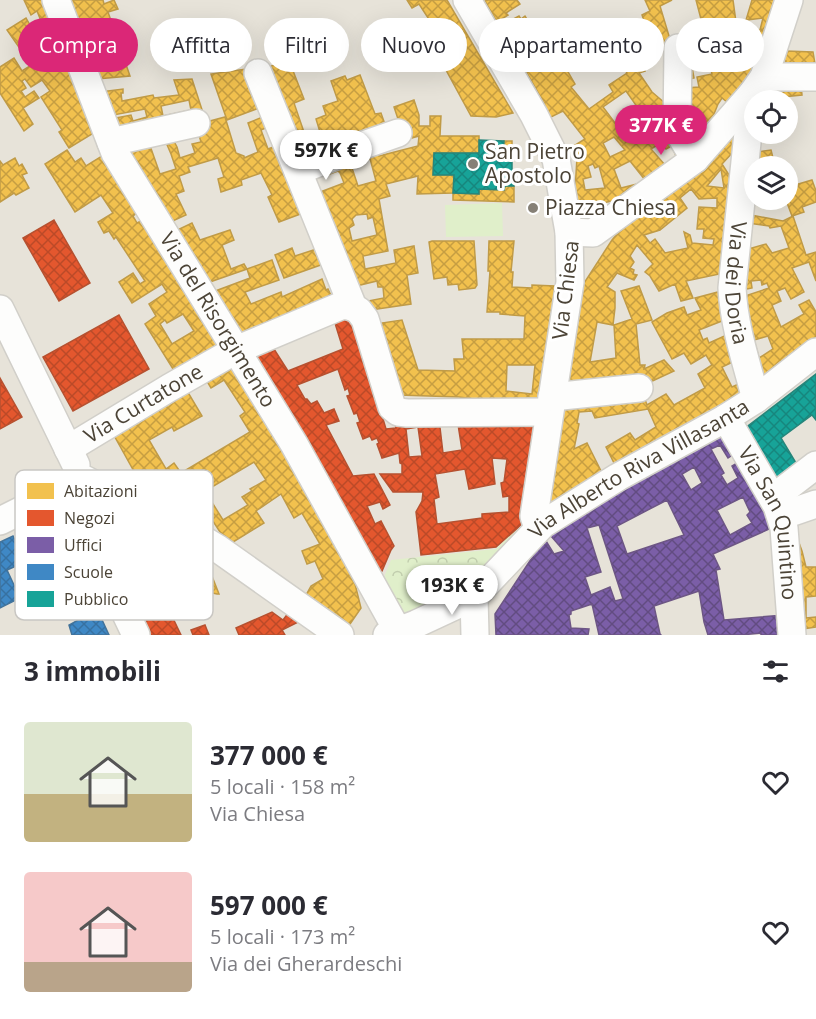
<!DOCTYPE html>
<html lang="it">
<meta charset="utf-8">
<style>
body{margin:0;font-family:"Open Sans",sans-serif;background:#f7f7f7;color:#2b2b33;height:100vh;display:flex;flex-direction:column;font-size:22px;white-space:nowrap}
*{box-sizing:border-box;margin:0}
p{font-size:20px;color:#7c7c81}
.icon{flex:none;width:33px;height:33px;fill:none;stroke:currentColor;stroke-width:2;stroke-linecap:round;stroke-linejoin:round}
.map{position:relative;height:635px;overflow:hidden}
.drawer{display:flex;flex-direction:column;background:#fff;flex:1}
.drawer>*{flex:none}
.guide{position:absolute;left:18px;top:18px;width:780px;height:54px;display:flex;gap:12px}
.fabs{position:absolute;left:744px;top:90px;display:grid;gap:12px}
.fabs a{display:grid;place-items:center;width:54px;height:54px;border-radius:50%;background:#fff;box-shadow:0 6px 24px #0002;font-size:30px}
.price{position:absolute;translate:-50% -51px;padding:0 14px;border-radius:21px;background:#fff;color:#222;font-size:20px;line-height:39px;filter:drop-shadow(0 2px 3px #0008)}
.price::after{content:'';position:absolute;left:50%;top:36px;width:18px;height:14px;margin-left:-9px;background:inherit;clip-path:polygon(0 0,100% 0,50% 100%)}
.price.on{background:#db2777;color:#fff}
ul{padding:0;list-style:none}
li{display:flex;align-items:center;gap:18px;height:150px;padding:0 24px}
li span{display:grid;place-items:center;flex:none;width:168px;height:120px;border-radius:6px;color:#555}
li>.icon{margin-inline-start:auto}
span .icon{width:72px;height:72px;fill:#fffc;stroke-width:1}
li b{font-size:26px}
h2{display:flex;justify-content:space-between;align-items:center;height:72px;padding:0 24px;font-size:26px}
.tag{padding:0 21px;border-radius:27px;background:#fff;box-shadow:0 6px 24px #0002;font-size:21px;line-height:54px}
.tag.on{background:#db2777;color:#fff}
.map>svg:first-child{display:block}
.residential{fill:#e7e3d9;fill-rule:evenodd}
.park{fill:url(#park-crowns)}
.garden{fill:#e0efca}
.homes{fill:url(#homes-cross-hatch);stroke:#c09b47;stroke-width:1.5;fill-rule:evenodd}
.shops{fill:url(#shops-cross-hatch);stroke:#b65130;stroke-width:1.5;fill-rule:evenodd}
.offices{fill:url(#offices-cross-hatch);stroke:#6d5685;stroke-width:1.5;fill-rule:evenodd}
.schools{fill:url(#schools-cross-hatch);stroke:#43739a;stroke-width:1.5}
.public{fill:url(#public-cross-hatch);stroke:#27867b;stroke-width:1.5}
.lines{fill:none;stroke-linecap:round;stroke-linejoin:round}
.minor-casing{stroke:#d1cfc9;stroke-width:30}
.minor{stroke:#fdfdfc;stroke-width:27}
.poi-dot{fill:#868076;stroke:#fff;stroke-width:2}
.labels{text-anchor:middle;stroke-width:6;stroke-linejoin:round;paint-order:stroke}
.poi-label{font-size:21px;fill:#4b4336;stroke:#fff;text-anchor:start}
.street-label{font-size:21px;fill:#4b4336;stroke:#fff}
.key{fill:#fff;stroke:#c9c7c3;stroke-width:1.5}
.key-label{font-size:16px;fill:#4b4336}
</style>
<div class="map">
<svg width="816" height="635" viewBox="0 0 816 635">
<defs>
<pattern id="park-crowns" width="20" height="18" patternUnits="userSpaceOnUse" patternTransform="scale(1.5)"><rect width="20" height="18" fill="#e0efca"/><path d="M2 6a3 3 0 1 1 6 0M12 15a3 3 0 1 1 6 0" fill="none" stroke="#c2ceae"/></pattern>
<pattern id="homes-cross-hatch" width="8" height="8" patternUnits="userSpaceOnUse" patternTransform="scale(1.5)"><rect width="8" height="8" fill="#f2c14e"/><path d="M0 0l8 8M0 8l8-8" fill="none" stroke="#c69e42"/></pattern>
<pattern id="shops-cross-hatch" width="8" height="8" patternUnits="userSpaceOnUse" patternTransform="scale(1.5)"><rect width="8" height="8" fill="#e4572e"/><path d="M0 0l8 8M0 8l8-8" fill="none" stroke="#bb4a28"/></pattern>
<pattern id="offices-cross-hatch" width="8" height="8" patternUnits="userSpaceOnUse" patternTransform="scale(1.5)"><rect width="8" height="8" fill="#7b5ea7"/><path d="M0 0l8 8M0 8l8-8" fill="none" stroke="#624c81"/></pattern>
<pattern id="schools-cross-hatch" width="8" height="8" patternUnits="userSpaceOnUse" patternTransform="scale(1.5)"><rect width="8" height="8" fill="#3f88c5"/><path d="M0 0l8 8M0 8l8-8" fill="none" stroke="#3771a1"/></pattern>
<pattern id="public-cross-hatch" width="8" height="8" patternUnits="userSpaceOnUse" patternTransform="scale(1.5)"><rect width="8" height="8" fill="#17a398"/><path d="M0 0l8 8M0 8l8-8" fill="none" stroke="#17867d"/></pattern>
</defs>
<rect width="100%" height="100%" fill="#f3f1ec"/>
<path class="residential" d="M0,0h816v635h-816zM754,100h34v34h-34zM754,166h34v34h-34z"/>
<polygon class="park" points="522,524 521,535 471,588 411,617 401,613 386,592 384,577 391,560 496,549"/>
<polygon class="garden" points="502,203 503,236 446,237 445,205"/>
<g class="homes">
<polygon points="24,0 44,0 65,55 92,134 69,148 59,132 62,130 41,97 50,91 42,80 31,87 25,79 22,81 26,88 21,91 25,97 34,91 39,98 23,108 33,124 24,131 0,93 0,67 14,58 22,71 38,61 31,49 23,53 7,30 26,18 30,25 27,27 31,33 43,26 37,11 31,15"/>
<polygon points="68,0 103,0 104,4 114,0 118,9 108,12 130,76 97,79"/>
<polygon points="407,0 447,0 513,113 496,117 471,116 446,70 458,63 436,26 434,27 419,4 412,8"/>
<polygon points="488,0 517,0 520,4 506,13 508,15 497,22 485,1"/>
<path d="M645,0h27l-12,6 15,50 -6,4 -7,-22 -28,15 11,18 -6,2 13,19 21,18 -13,16 -13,-10 -16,12 11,15 13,-5 6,1 4,-7 21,20 -46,44 -66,12 3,-51 -5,-10 13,-8 -22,-28 -14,7 -5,-15 -29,-51 3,-1 -3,-5 -2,2 -13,-22 19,-10 2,3 4,-3 9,14 9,-4 4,9 20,-11 16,28 8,-5 5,9 50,-29 -4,-12 8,-4zM582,53l5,9 6,-4 7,13 19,-11 8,13 -18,12 4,7 -24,17 -18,-22 4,-3 -12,-21zM626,91l12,17 -23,15 -12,-16zM614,137l11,13 -15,7 -7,-14zM662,142l4,7 6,-3 4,10 -11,9 -14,-16zM630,161l15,19 -8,4 -16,4 -7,-19zM593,164l2,4 4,-2 6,22 -20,2 -2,-11 8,-2 -3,-11z"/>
<polygon points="696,0 733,0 736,22 731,23 733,32 760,30 763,18 746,20 752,0 783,0 770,42 751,41 752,46 740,46 741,57 751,56 765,60 733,107 722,98 718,104 714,114 723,120 707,142 687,137 698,120 685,113 685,88 699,87 697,77 712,74 709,62 702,64 701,59 691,62 694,78 685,80 685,55 708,46"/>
<polygon points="786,51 813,52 816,70 785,72 786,61 774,60"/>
<polygon points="290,63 304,99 294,103 306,138 320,132 316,119 326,115 323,106 338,101 331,81 345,76 347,80 360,75 375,114 381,113 387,130 353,142 350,132 324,141 329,154 301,166 264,67"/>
<polygon points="246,69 259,108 227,120 211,74"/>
<path d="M192,79l14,43 19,-5 11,36 8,3v2l14,-6 -10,-29 22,-9 4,10 -13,6 7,19 13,-5 30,66 -32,12 -11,-25 4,-2 -11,-22 -20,7 1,5 -21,7 -3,-13 6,-2 -6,-19 -30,9 2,5 -11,4 5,15 -8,3 10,21 -20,9 -47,-81 28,-6 13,37 16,-5 -5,-15 -9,-21 7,-1 8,15 3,11 15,-5 -3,-9 9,-2 -6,-21 -79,17 -6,-19 21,-4 2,6 14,-4 -2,-8 -37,7 -7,-24 22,-3v4h-2l1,8 31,-6 1,3 25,-3 -5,-15zM189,100l2,10 -28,6 -2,-10z"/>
<polygon points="801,85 802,95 782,97 782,100 756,100 760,90"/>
<path d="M414,100l5,15v11h11v-10h11l-1,20h39v17h-45l-1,22h21l-1,18 -36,1 1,-18 -32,8 4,12 -11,3 9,52 -25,5 2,13 31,-6 -2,-13 20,-4 4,27 -11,2 4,29 -40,6 -3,-9 16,-3 -1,-11h-5l-1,-6 -25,6 -37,-93 29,-11 -4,-10 -2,-2 -14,5 -3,-8 27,-12 10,30 18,-5 -8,-30 9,-3 2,8 39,-10 1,-10 -11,3 -8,-14 -6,-18zM367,214l1,5 5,-2 4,18 -25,6 -3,-13 5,-3 -2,-6 4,-4z"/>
<path d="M742,126l-9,26 -11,12 7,11h8l-17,102 -1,-3 -33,7 7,17 -12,3 -6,-17 -16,7 -9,-15 -5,-4 8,-8 -16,-19 -7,11 4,6 -4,6 4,2 -1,4 4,1 -3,5 -17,-7 -10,14 8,5v16l-2,17 -16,-3 -7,40 26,-4 -2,-33 18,-6 -11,-28 18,-5 13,34 -16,4 4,41h5l-1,4 20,-9 10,11 -28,13 -87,9 16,-96 37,-57 11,-13zM721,169l3,19 -17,-2zM691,189l8,10 18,-1v10l-18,-1 -2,22h7l-1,9 11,1 -1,6 -21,-2 -2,-8 -6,-3 4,16 -23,5 -10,-14 -5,4 -6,-8 16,-5 27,-22 -7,-10z"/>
<polygon points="504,141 512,141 512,154 503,154"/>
<path d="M67,150l8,12 6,-4 5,8 16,-10 36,56 -5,4 4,7 6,-3 82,131 -47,26 -33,-53 11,-8 -7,-12 18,-12 -5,-8 -30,19 -13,-21 14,-9 7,11 5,-3 -29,-44 -2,2 -5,-8 -5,2 -6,-11 15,-9 -12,-18 -26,17 -30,-48zM183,314l11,17 -22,13 -12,-20 5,-4 2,3z"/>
<polygon points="771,150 775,166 754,166 749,153"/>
<polygon points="15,158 19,166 22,164 27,173 22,175 29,188 16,195 14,193 0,202 0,161 3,165"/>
<polygon points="812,180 816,191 816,202 802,207 804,212 792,216 786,200 788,200 788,187"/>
<polygon points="505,186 514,186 514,202 453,200 453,193 479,194 479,189 504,190"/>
<path d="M746,214l37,7 10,-5 13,39 10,-3v29l-7,-19 -17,6 12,24 -13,7 -6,-11 -8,3 4,10 -9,4 9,22 23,-13 -5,-9 10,-5 7,12v29l-59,44 -21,-86 33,-11 -2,-5 -5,2 -1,-5 -10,1 1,7 -15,3 4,-44 11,1 14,-4 6,9 17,-5 -8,-22 -11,2 -1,-2 -21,-3zM768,336l5,13 -14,9 -5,-18z"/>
<polygon points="192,223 200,240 230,230 234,240 222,245 231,269 244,264 247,269 204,284 171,233"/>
<polygon points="432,241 474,241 477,285 475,288 459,290 458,284 448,285 447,277 434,279 429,242"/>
<path d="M489,241h25l-3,31h2l-1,15 20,1v-3l23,1 -2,55 -9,67 -85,-11 -60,-2 -24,-71 27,-4 16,50 37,1 -1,-12h10l-2,-20h62l1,-23 -25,-2v-2h-13l3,-41h-2zM507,365h28l-3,29 -26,-3z"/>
<polygon points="326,246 332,261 284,278 275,255 292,248 295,256"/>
<polygon points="272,260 279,280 245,292 251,304 281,292 282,297 322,279 326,290 328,289 335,304 239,343 210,293 250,278 247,269"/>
<polygon points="718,292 727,319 699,330 703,340 707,338 709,343 731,333 739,359 722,367 732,387 743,382 746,394 617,469 606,447 630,433 635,440 656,427 648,409 595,418 592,411 579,412 577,423 579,424 574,449 587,443 604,477 542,511 558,403 642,391 647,405 666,394 674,405 705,388 698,374 712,365 706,355 691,364 684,353 672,359 652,322 667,313 684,307 687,315 701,310 695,298"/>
<path d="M232,363l109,188 -2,1 16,32 6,24 -13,19 -43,-30 6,-11 12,-7 -8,-18 -8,3 -5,-13 18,-7 -18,-31 -8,5 -13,-24 -25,17 8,12 -31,19 -13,-10 -22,-34 -20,11 -11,-18 -11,6 -10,-4 -35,-63 75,-41 16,27 -28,15 -2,-4 -23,13 17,29 8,-6 7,10 69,-41 -10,-16 5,-4 -21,-32 -13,8 -6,-10zM254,462l12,18 -16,9 2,2 -10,6 6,8 -25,15 -18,-29z"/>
<polygon points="794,529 802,551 806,567 816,567 816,596 806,597 806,618 816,617 816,627 797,630"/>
<polygon points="177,550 204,556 219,594 217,594 190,588 175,551"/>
</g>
<g class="shops">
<polygon points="54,220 90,283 59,301 23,238"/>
<polygon points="119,315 149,369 73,411 43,357"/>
<path d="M353,318l33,111 10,-1 -1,-4 44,-5 4,34 19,-3 -5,-32 84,1 -19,105 -26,23 -75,8 -5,-43 6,-11 1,-9h-30l-13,-18h22v-10l-2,-1 -1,-10 -17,5 -5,-14 2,-1 -2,-5 -5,2 -2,-4 -7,3 -6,-16 3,-1 -3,-9 -3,1 -7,-18 3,-1 -2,-7 -3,2 -7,-21 -41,16 8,14h2l4,5 6,-3 7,12 10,-4 5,12 -13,4 27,51 21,-2 16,31 -7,4 -3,-7 -13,4 8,18 6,-3 13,25 -3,4 -9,21 -9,2 -126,-218 25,-9 16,25 55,-22 -9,-29zM418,427l4,29 -13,1 -3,-28zM492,458l15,1 -3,23 -3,1 2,14 6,-1v16l-27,2v4l-45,6 -3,-25 5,-2 -4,-23 30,-5 4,20 26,-5z"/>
<polygon points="0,378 22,417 0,429"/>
<polygon points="136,536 146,557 144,558 181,635 149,635 109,550"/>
<polygon points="272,612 283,620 289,612 300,621 282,630 285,635 239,635 236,628"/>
<polygon points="205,625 209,635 193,635 191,630"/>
</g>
<path class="offices" d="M725,430l12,22 -9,6 -8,-13 -9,4 13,24 -3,2 6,10 11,-7 -6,-12 10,-6 34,66 -63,28 7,15 -4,1 8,50 60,-5v20h-23v-2l-20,2h-33l-4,-13 -5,-31 -45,15 6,28 1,1h-62l-7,-31 -21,7v3l-2,1 2,13 18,1 -1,6h-92l-1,-21 42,-64 9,-9 8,13 10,-3 -13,-15 15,-16zM694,467l8,16 -11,7 -9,-16zM743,497l7,15 -3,3 5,8 -22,12 -13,-25zM667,500l17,35 -57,19 -10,-28zM599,525l24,74 -8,2 -5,-14 -19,8 -6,-18 16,-5 -14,-44z"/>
<g class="schools">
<polygon points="73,526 87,554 33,580 25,562 7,570 20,598 0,608 0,542 13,536 20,551"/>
<polygon points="97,574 111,605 98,611 109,635 72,635 69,625 82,618 78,609 81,608 71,587"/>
</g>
<g class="public">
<polygon points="479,140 504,141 503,154 512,154 512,174 514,174 514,186 505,186 504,190 479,189 479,194 453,193 454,175 433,175 434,153 479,153"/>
<polygon points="816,374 816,420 812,415 781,438 802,473 776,488 740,432"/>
</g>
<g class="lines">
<g class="minor-casing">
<g id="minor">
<path id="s1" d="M56,0l59,153 179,291 106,191"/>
<polyline points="467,0 534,115 556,159 569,232 570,282 534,516 538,528"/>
<polyline points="678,48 677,130 695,159"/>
<polyline points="258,73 353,307 359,311 365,319 392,407 398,412 407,413 549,412"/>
<polyline points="764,77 816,77"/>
<path id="s2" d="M752,94l-20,194c2,38 14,74 24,111"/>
<polyline points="111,142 196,123"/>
<polyline points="298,171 355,148 398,133"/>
<polyline points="569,232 593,233 695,159 752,94 764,77 789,0"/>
<polyline points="0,309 76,465"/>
<polyline points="552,397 639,388"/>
<path id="s3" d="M726,418l51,88 7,22 8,107"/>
<path id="s4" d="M68,449l101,-61 67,-38 107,-45 10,2"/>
<polyline points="84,479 202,539 217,548 340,635"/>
<polyline points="66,488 136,635"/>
<polyline points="773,498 816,465"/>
<polyline points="781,516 816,504"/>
<polyline points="0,521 80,481"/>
<polyline points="474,597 475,635"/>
<path id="s5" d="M387,635l29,-11 58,-27 69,-73 75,-47 108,-59 30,-19 60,-47"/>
</g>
</g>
<use href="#minor" class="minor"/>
</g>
<g class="poi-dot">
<circle cx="473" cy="164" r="6"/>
<circle cx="533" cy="208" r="6"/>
</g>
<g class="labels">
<g class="poi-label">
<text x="485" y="159">San Pietro<tspan x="485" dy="24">Apostolo</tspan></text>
<text x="545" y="215">Piazza Chiesa</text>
</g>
<g class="street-label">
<text dy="7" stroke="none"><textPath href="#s2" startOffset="190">Via dei Doria</textPath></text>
<text transform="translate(566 290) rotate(-83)" y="7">Via Chiesa</text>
<text dy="7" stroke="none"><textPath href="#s1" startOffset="360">Via del Risorgimento</textPath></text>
<text dy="7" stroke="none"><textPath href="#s4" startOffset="88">Via Curtatone</textPath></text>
<text dy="7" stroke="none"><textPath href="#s5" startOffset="306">Via Alberto Riva Villasanta</textPath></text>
<text dy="7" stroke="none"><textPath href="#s3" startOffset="116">Via San Quintino</textPath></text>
</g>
</g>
<rect x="15" y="470" width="198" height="150" rx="9" class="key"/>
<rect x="27" y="483" width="27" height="16" fill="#f2c14e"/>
<rect x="27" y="510" width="27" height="16" fill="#e4572e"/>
<rect x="27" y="537" width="27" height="16" fill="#7b5ea7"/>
<rect x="27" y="564" width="27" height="16" fill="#3f88c5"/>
<rect x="27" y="591" width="27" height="16" fill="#17a398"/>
<g class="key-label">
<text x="64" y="497">Abitazioni</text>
<text x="64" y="524">Negozi</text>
<text x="64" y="551">Uffici</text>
<text x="64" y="578">Scuole</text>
<text x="64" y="605">Pubblico</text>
</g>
</svg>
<div class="fabs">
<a><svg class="icon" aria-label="locate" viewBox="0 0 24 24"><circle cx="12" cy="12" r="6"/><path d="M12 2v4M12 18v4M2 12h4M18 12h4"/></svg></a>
<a><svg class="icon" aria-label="layers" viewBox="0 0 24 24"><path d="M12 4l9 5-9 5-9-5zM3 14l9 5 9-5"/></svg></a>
</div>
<b class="price on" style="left:661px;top:156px">377K €</b>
<b class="price" style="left:326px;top:181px">597K €</b>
<b class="price" style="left:452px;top:616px">193K €</b>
<div class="guide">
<a class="tag on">Compra</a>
<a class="tag">Affitta</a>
<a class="tag">Filtri</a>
<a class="tag">Nuovo</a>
<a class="tag">Appartamento</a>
<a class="tag">Casa</a>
</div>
</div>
<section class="drawer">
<h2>3 immobili<svg class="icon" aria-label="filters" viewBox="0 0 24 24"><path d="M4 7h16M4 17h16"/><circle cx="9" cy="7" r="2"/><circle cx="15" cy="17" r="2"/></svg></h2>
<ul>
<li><span style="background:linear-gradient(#dfe7d0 60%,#c2b280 0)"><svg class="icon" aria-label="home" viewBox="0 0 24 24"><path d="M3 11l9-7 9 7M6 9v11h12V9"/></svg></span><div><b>377 000 €</b><p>5 locali · 158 m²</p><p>Via Chiesa</p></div><svg class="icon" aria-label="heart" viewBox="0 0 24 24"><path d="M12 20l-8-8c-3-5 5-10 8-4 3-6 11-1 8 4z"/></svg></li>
<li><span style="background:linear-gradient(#f6c9c9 75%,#b9a48a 0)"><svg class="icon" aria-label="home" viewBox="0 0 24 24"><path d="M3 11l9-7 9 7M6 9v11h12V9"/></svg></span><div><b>597 000 €</b><p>5 locali · 173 m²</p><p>Via dei Gherardeschi</p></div><svg class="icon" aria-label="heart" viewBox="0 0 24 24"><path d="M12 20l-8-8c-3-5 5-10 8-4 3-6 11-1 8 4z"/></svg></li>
</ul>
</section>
